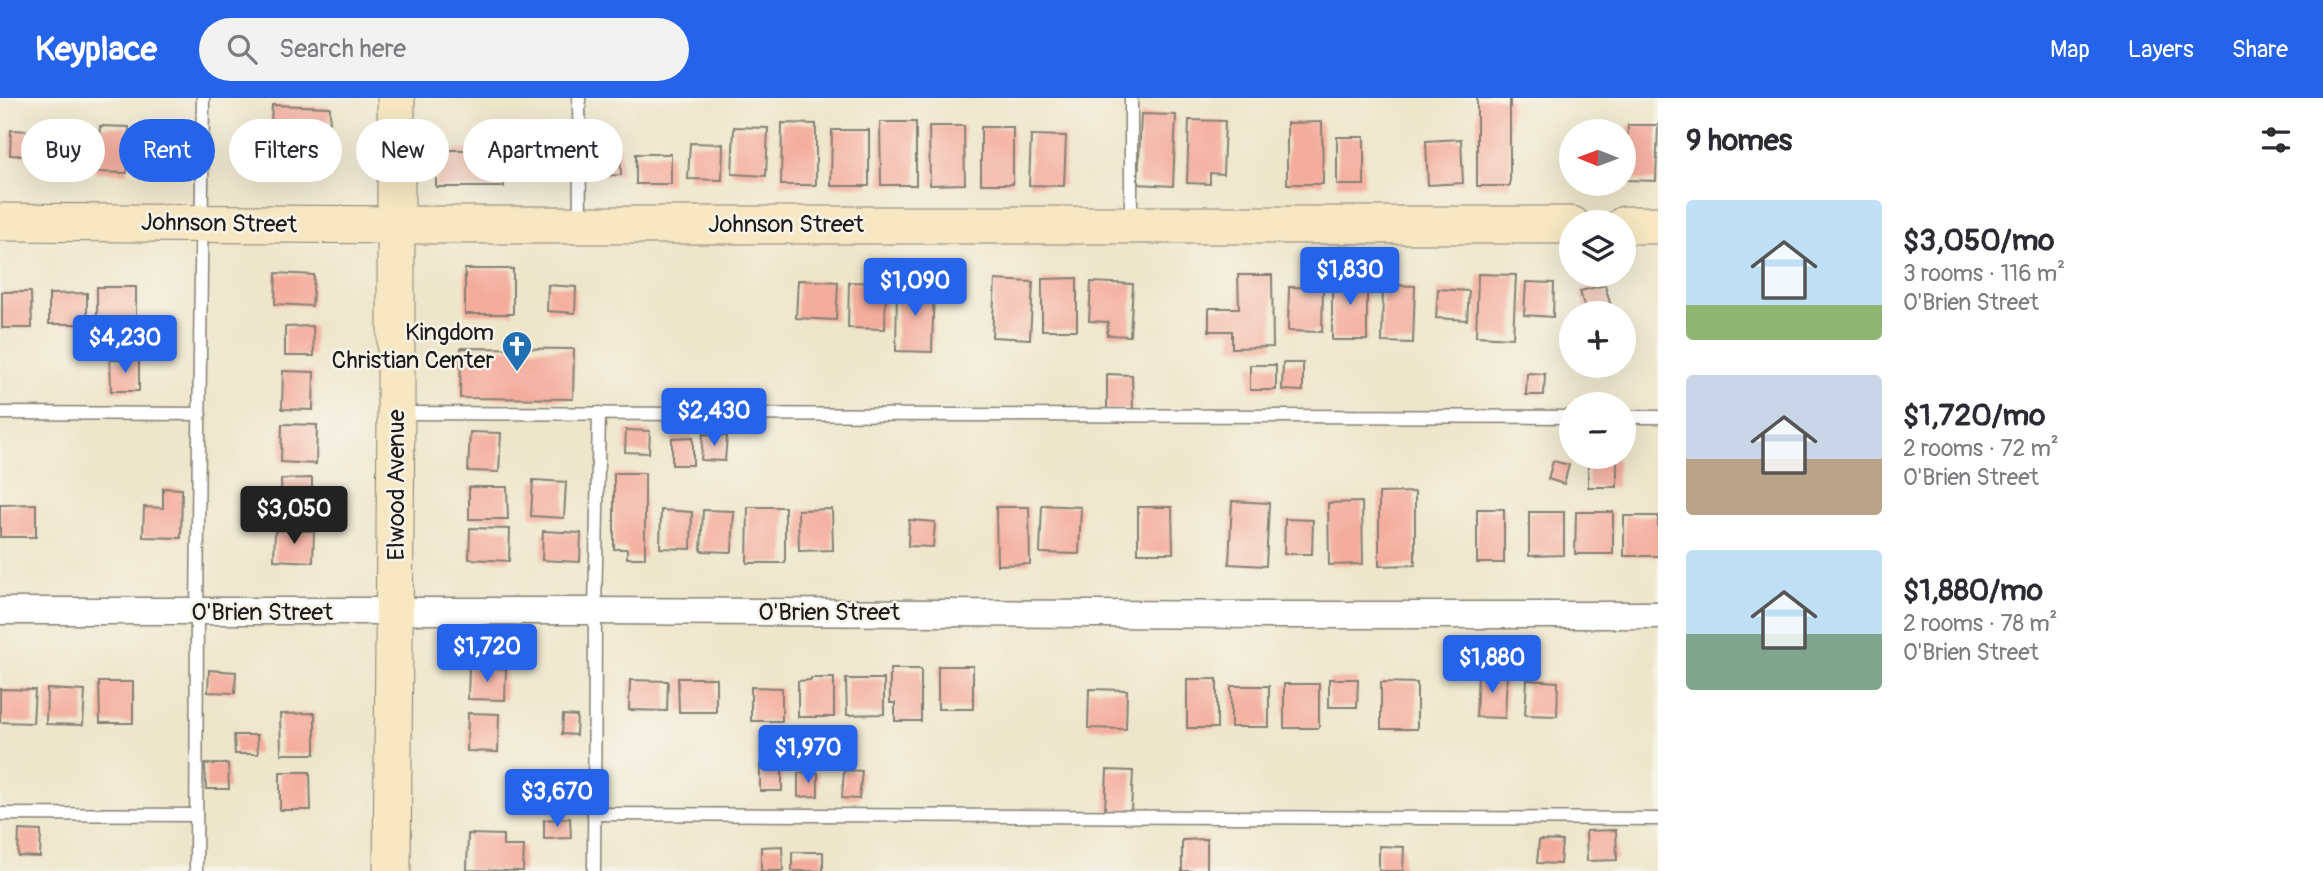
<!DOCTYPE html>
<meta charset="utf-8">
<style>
body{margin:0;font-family:Pangolin,sans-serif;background:#f2f2f3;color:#2b2b33;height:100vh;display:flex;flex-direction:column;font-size:26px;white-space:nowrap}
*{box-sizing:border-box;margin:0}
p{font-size:23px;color:#7c7c81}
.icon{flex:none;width:38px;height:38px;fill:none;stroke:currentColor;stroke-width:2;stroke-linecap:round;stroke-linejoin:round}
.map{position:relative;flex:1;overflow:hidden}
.sheet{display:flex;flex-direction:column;background:#fff;width:665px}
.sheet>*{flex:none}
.top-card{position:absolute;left:21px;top:21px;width:665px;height:63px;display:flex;gap:14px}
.needle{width:46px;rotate:271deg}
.controls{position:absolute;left:1559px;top:21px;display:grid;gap:14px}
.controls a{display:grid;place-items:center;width:77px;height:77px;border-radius:50%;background:#fff;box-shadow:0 7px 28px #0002;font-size:35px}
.price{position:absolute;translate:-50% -60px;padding:0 16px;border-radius:7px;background:#2563eb;color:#fff;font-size:23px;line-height:46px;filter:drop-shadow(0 2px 4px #0008)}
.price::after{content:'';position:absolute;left:50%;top:42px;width:21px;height:16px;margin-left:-10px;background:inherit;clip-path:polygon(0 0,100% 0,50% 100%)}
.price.active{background:#222;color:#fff}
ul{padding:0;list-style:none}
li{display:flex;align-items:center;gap:21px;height:175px;padding:0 28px}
li span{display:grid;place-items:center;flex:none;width:196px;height:140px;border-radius:7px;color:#555}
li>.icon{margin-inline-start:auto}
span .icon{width:84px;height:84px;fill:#fffc;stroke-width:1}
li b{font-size:30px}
h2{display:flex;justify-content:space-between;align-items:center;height:84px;padding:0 28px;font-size:30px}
.chip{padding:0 24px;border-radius:32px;background:#fff;box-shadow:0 7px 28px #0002;font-size:24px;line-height:63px}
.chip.active{background:#2563eb;color:#fff}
header{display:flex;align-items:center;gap:42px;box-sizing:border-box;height:98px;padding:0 35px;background:#2563eb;color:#fff}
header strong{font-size:33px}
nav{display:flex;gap:38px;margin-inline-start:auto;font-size:24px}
.search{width:490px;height:63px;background:#f2f2f3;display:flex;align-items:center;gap:18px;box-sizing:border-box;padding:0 24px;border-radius:38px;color:#7c7c81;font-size:26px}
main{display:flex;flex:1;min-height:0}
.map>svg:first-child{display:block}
.building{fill:#f4ad9d}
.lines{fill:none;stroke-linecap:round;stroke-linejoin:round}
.lane-casing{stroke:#858174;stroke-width:15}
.street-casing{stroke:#858174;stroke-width:29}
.secondary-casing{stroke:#858174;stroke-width:39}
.lane{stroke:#fff;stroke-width:12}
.street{stroke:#fff;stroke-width:26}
.secondary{stroke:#f7e8c3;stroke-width:37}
.labels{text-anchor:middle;stroke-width:5;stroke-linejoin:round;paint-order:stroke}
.street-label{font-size:24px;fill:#1c1c1c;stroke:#f7f3e8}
.poi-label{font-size:24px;fill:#1c1c1c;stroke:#f7f3e8;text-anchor:end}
</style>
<header>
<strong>Keyplace</strong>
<div class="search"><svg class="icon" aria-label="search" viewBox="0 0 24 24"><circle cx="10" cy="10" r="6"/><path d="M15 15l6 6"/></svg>Search here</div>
<nav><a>Map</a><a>Layers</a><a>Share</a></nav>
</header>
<main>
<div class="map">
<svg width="1658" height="773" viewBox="0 0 1658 773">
<rect width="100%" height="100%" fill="#f7f3e8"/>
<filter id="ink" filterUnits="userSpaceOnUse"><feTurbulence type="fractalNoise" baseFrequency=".0143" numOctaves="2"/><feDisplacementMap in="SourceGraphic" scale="14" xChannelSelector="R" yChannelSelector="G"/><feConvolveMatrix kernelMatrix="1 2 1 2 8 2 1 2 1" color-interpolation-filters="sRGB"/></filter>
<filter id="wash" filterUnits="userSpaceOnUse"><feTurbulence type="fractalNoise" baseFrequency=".00686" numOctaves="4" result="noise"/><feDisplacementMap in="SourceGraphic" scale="28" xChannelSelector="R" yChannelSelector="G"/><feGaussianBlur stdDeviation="1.57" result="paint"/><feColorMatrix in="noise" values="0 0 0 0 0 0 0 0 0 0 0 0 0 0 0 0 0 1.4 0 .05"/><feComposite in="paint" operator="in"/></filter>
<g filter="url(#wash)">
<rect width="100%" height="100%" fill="#eee6cb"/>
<g id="blocks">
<g class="building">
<rect x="1477" y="0" width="33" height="88"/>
<polygon points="272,7 330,9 329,44 270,42"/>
<polygon points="1141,16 1176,17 1173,88 1138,86"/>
<polygon points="1189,22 1225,23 1223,76 1210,75 1210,86 1187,85"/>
<polygon points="50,24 83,24 83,72 50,71"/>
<polygon points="880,24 916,24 916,87 881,87"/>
<polygon points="1322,24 1323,86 1287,86 1287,25"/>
<polygon points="782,25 816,26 816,87 781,87"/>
<polygon points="1628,27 1658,27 1656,83 1626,82"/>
<polygon points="100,28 129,29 127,75 94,74 95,60 98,60"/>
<polygon points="929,28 964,28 965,86 930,87"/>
<polygon points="734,29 768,30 766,78 732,76"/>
<rect x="981" y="29" width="32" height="57"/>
<polygon points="11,32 31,33 30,58 10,57"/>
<polygon points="832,32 869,32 869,88 831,88"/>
<polygon points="1031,37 1066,38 1064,88 1029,87"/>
<rect x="1337" y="39" width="27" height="48"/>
<polygon points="1461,41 1463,85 1428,87 1426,43"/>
<rect x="145" y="44" width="40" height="30"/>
<polygon points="690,45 723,46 722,82 688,81"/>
<polygon points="620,47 621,77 591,78 591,48"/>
<polygon points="436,52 503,52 504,89 436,89"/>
<rect x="636" y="56" width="35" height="30"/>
<rect x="465" y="171" width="48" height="45"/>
<polygon points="276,175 314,177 312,208 275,206"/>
<rect x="1332" y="176" width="35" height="66"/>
<polygon points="1478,176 1516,177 1513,240 1476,238"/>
<polygon points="1238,177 1272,177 1273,249 1232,250 1232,233 1209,233 1209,210 1239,210"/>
<polygon points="1077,180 1077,232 1042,232 1042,181"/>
<polygon points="798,182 838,184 836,222 796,220"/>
<polygon points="995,182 1033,184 1030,241 992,239"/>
<polygon points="849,184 886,185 885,231 848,230"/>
<polygon points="1091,184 1133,186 1130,238 1107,237 1108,224 1089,223"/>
<polygon points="1526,184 1554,185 1553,219 1524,217"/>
<polygon points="897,186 934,186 932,254 896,253"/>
<polygon points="548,187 576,189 575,215 547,213"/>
<polygon points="1383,187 1415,188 1413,245 1382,244"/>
<polygon points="1605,187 1612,212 1599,215 1586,215 1580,193"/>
<rect x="97" y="189" width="39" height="34"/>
<polygon points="1289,189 1323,190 1322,234 1288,233"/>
<polygon points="1438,191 1469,193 1467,222 1436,220"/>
<polygon points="2,194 31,194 32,230 2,230"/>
<polygon points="87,195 87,226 49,226 49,196"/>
<polygon points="313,228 314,258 285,258 285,229"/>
<polygon points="461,250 574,251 573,301 460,300"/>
<polygon points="110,262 139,262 139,293 111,293"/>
<polygon points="1283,265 1303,265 1303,293 1282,292"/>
<rect x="1250" y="267" width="26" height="25"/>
<polygon points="283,273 314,274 313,312 282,311"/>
<polygon points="1527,275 1545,276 1544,297 1526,297"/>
<polygon points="1107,276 1132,277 1133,312 1107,312"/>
<polygon points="282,326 317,327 316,366 281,364"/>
<polygon points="626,332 650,333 649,355 625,354"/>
<polygon points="470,334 501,335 499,374 468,373"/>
<polygon points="703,336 727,338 725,363 701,362"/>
<polygon points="693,339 693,367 672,367 672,340"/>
<rect x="1588" y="359" width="29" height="30"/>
<polygon points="1553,363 1569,367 1564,386 1548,381"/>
<polygon points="614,375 645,375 645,460 627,460 627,451 614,451"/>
<polygon points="312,380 312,418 282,418 281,381"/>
<polygon points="533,382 566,384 564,420 531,418"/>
<polygon points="469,389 507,389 508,421 469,421"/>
<polygon points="163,390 182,391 181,440 143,439 144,409 163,410"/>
<polygon points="1415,394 1415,467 1379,468 1379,395"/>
<polygon points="1232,403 1269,405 1266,468 1229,466"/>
<polygon points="1362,404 1363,466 1329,467 1328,405"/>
<polygon points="36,406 36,439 0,439 0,407"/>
<polygon points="1042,407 1081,409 1079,456 1040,455"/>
<polygon points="748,409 785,409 785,465 747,465"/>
<polygon points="996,409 1029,409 1030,466 997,467"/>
<polygon points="1138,409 1172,409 1173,455 1138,455"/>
<polygon points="832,411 833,452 799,453 798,412"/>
<rect x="1477" y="411" width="27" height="54"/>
<polygon points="661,412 692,414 691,451 660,450"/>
<polygon points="703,412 734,413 732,454 701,453"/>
<polygon points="1529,414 1564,414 1564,457 1529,458"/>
<polygon points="1576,414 1613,414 1613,456 1575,456"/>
<rect x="1624" y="418" width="34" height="40"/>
<polygon points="1285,421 1313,422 1312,456 1284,456"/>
<polygon points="909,422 935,424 933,449 908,448"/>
<polygon points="470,430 510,431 509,463 469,461"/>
<polygon points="275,432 314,433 313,464 274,462"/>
<polygon points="543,433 581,435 580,464 542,462"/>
<rect x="938" y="568" width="35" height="43"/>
<polygon points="469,569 506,571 505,602 468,601"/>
<polygon points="890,571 921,571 921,623 895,623 895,605 890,605"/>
<polygon points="209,572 236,574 235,595 208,594"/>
<polygon points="1478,574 1507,575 1505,620 1476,619"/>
<polygon points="678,580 716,580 716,614 679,614"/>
<polygon points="811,580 834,580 834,619 798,619 798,583 811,582"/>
<polygon points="846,581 884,581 884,616 847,617"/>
<rect x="1187" y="581" width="30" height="49"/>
<polygon points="1329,581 1358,581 1357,609 1329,609"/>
<polygon points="630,582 668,583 667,613 629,612"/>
<polygon points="1527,582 1558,584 1557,618 1525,617"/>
<polygon points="99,584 133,584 133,625 100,625"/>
<polygon points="1381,584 1417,585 1417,631 1381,631"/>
<rect x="1284" y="586" width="35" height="44"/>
<rect x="1231" y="588" width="38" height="41"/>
<polygon points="751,589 782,590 782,623 751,623"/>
<polygon points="0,591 35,592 33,625 0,624"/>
<polygon points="47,591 85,593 83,627 46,626"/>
<polygon points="1089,591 1127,592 1126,631 1088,630"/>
<polygon points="315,615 315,656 281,656 280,616"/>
<polygon points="468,615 499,616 498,654 467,653"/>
<polygon points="563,617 577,618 576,637 562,636"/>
<polygon points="234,637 257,637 258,656 235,656"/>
<polygon points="205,666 228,666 229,691 206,691"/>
<rect x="760" y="667" width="22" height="26"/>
<polygon points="844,672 862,673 859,701 842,700"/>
<polygon points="1107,672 1133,673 1131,714 1105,713"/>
<polygon points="280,674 310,674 311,712 280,712"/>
<polygon points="798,675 818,675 818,698 798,699"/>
<polygon points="570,720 571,740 544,741 544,722"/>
<polygon points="19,732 41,733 40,759 18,758"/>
<polygon points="1616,732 1617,762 1587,763 1586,733"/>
<polygon points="468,736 503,737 503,748 524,748 523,773 467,772"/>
<polygon points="1207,741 1207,773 1182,773 1182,742"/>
<polygon points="1539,742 1562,743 1560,766 1537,765"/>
<polygon points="782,748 783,773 761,773 761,749"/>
<polygon points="1379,748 1404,749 1403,773 1379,773"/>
<rect x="792" y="754" width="31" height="19"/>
</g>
</g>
</g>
<g filter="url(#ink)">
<use href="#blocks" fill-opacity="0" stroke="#858174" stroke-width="2"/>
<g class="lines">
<g class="lane-casing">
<g id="lane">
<polyline points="579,0 580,126"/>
<polyline points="1131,125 1131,0"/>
<polyline points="0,315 200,316"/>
<polyline points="399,315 1572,319"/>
<polyline points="1624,319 1658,319"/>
<polyline points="0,716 196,717"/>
<polyline points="594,716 1658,721"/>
<polyline points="196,773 197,514 203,0"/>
<polyline points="594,773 595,513 599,315"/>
</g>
</g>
<g class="street-casing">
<polyline id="street" points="0,513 595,513 1271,517 1658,517"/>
</g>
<g class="secondary-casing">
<g id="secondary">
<polyline points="0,124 396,127 1572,127"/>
<polyline points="1624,127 1658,127"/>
<polyline points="392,773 396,315 396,0"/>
</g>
</g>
<use href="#lane" class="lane"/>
<use href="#street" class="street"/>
<use href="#secondary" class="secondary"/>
</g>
</g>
<defs>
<g id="church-pin" transform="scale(1.575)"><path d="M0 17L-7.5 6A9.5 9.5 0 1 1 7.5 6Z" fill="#1f6fb2" stroke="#f7f3e8"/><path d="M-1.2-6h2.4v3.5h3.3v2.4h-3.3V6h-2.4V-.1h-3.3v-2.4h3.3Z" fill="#fff"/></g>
</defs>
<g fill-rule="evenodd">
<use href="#church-pin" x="517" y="248"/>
</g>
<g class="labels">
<g class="street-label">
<text transform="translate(219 125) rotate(1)" y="8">Johnson Street</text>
<text x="786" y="134">Johnson Street</text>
<text transform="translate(396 387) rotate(-90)" y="8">Elwood Avenue</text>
<text x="262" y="522">O'Brien Street</text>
<text x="829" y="522">O'Brien Street</text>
</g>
<g class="poi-label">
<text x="494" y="242">Kingdom<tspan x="494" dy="28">Christian Center</tspan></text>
</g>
</g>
</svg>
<div class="controls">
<a><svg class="needle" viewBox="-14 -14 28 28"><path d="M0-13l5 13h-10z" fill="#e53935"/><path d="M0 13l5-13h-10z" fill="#7c7c81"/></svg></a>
<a><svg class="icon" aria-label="layers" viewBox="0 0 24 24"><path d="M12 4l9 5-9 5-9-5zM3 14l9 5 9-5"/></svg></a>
<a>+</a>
<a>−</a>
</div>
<b class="price" style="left:1350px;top:209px">$1,830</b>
<b class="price" style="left:915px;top:220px">$1,090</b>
<b class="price" style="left:125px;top:277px">$4,230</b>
<b class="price" style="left:714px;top:350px">$2,430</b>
<b class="price active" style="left:294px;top:448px">$3,050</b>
<b class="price" style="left:487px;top:586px">$1,720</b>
<b class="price" style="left:1492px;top:597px">$1,880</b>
<b class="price" style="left:808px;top:687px">$1,970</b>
<b class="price" style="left:557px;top:731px">$3,670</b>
<div class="top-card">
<a class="chip">Buy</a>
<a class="chip active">Rent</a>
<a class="chip">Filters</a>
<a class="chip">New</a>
<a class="chip">Apartment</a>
</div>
</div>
<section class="sheet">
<h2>9 homes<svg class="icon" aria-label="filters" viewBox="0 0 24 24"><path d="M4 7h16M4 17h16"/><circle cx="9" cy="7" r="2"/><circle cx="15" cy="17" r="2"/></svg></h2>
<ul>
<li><span style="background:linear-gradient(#bfe0f5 75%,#8fb573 0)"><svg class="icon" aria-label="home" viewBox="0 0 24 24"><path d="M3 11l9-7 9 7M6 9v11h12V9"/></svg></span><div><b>$3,050/mo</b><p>3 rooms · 116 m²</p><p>O'Brien Street</p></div></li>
<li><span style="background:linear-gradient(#c9d6e8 60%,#b9a48a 0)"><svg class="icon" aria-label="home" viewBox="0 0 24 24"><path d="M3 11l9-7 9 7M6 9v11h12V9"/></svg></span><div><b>$1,720/mo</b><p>2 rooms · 72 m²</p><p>O'Brien Street</p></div></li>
<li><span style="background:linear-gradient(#bfe0f5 60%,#7fa58c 0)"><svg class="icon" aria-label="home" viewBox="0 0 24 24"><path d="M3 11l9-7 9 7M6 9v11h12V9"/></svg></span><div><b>$1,880/mo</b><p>2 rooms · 78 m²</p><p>O'Brien Street</p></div></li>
</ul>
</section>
</main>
